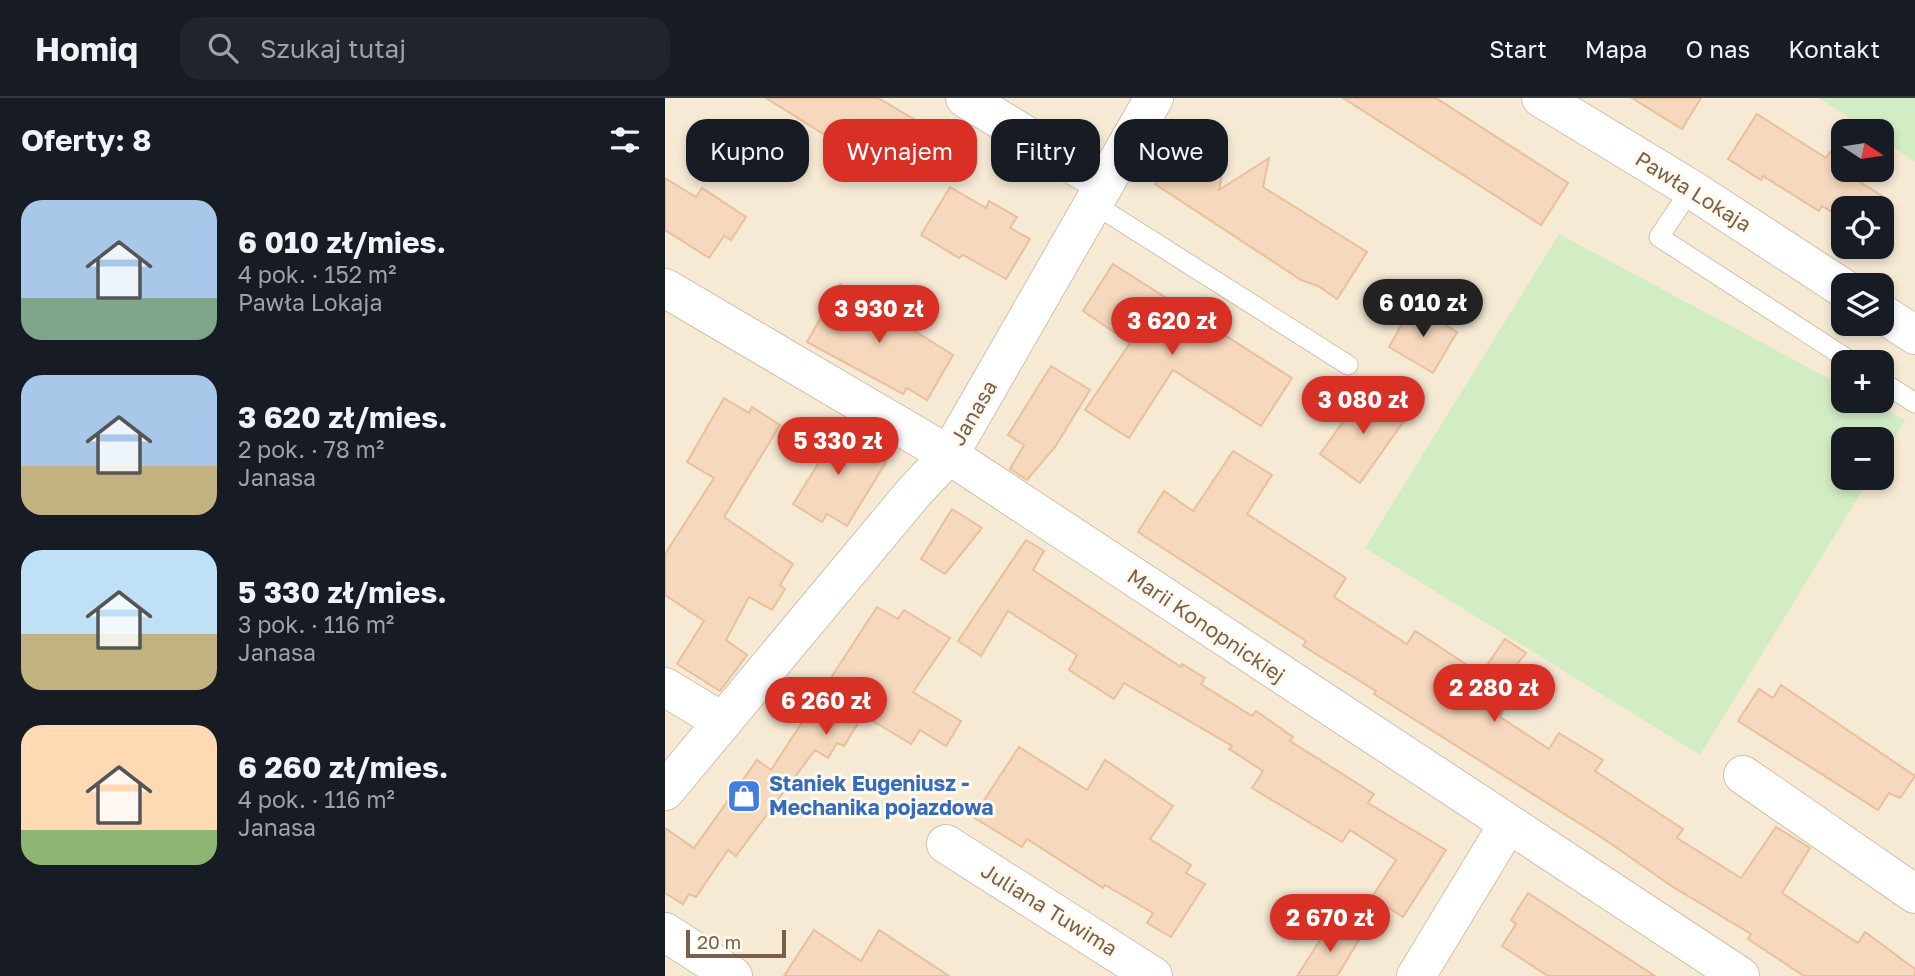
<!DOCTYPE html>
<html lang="pl">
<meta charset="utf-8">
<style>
body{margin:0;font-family:"Golos Text",sans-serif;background:#20242c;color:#f1f3f6;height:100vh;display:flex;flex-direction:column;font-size:26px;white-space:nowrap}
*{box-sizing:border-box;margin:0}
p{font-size:23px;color:#9ea1a6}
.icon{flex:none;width:38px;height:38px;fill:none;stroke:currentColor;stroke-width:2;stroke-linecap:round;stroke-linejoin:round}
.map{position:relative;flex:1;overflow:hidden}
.drawer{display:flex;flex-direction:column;background:#171b24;width:665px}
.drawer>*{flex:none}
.hud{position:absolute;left:21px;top:21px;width:665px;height:63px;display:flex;gap:14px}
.needle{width:46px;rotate:102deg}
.buttons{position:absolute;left:1166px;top:21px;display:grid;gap:14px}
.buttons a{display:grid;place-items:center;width:63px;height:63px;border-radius:14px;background:#171b24;box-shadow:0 4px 10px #0003;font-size:35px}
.scale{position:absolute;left:21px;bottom:18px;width:100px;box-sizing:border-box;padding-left:7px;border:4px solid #7b5f49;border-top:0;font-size:19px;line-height:24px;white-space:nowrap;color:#7b5f49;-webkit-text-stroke:5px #fffaf0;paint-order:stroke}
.price{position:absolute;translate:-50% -60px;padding:0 16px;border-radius:24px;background:#d93025;color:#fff;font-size:23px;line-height:46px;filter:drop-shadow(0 2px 4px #0008)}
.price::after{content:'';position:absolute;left:50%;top:42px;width:21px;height:16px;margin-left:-10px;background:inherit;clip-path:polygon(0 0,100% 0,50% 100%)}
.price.selected{background:#222;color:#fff}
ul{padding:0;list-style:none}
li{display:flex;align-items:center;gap:21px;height:175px;padding:0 21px}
li span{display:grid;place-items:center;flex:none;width:196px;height:140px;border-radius:21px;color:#555}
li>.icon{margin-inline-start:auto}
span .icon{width:84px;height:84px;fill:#fffc;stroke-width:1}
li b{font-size:30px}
h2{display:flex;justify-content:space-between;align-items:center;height:84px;padding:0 21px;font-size:30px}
.chip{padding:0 24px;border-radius:21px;background:#171b24;box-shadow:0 4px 10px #0003;font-size:24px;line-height:63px}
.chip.selected{background:#d93025;color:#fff}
header{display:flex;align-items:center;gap:42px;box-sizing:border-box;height:98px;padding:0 35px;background:#171b24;border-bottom:2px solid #363941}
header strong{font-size:33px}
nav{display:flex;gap:38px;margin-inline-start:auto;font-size:24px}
.search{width:490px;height:63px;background:#20242c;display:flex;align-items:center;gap:18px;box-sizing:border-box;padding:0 24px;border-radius:21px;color:#9ea1a6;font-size:26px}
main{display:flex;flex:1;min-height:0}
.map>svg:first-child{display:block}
.residential{fill:#f6ead5;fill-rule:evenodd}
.green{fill:#d2edc4}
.building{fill:#f5d8bd;stroke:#e9c09c;stroke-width:2}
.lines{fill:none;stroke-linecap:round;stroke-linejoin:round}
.service-casing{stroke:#d2c0ac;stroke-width:21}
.minor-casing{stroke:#d2c0ac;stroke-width:40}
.service{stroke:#fff;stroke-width:19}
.minor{stroke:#fff;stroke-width:38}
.labels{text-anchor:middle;stroke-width:6;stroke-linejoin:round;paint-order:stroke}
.street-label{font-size:21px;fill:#7b5f49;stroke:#fffaf0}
.shop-label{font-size:21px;font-weight:bold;fill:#366cbe;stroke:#fffaf0;text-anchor:start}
</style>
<header>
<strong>Homiq</strong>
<div class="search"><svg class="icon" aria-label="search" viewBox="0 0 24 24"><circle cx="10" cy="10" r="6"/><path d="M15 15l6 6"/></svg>Szukaj tutaj</div>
<nav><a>Start</a><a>Mapa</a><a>O nas</a><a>Kontakt</a></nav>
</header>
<main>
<section class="drawer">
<h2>Oferty: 8<svg class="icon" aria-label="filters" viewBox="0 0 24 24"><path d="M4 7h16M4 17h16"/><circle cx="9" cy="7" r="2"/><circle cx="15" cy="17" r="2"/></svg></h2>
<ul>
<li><span style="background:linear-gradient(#a9c7e8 70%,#7fa58c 0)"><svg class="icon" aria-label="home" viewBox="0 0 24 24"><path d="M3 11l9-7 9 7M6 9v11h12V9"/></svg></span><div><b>6 010 zł/mies.</b><p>4 pok. · 152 m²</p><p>Pawła Lokaja</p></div></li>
<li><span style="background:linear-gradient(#a9c7e8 65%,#c2b280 0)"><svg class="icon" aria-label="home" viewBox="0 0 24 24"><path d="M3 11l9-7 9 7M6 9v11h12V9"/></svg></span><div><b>3 620 zł/mies.</b><p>2 pok. · 78 m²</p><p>Janasa</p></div></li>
<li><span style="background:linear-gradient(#bfe0f5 60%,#c2b280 0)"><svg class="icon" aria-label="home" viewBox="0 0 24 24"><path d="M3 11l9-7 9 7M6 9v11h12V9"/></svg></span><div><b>5 330 zł/mies.</b><p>3 pok. · 116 m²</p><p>Janasa</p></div></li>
<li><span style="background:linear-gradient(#ffd9b3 75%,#8fb573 0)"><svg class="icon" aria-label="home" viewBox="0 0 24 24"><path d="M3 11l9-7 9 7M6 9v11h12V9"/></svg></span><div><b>6 260 zł/mies.</b><p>4 pok. · 116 m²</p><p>Janasa</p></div></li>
</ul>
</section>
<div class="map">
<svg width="1250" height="878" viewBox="0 0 1250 878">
<rect width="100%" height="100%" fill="#fef7e8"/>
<path class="residential" d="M0,0h1154l50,33h-26v39h38v-31l34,23v814h-1250zM1178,110h38v39h-38zM1178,187h38v39h-38zM1178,264h38v39h-38zM1178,341h38v39h-38z"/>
<g class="green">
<polygon points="1154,0 1250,0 1250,64 1216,41 1216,33 1204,33"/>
<polygon points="894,136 1178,288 1178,303 1205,303 1240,322 1216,361 1216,341 1178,341 1178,380 1205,380 1035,657 700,450"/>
</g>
<g class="building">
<polygon points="101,0 213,0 259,27 231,72 183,43 179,49"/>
<polygon points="678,0 771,0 903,85 876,127"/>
<polygon points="967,0 1036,0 1017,31"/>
<polygon points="1092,16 1161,60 1165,54 1178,62 1178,72 1197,74 1192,82 1217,98 1210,110 1178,110 1178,121 1157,108 1154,113 1098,78 1096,82 1063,61"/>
<polygon points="519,41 559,64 554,92 604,60 598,89 702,154 672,201 653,188 636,182 490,86"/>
<polygon points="0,80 31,99 37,90 81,119 66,142 59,138 44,160 0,132"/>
<polygon points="285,89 321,110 324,103 352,119 345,130 365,141 341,181 298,157 294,160 256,137"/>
<polygon points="448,166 627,280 596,328 508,272 464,340 420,312 465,245 418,213"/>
<polygon points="175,186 288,257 262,302 242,290 238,296 142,244"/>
<polygon points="748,207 792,234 768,275 724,249"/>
<polygon points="386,268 425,292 390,349 362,382 345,371 359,347 343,337"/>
<polygon points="701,292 741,320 695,385 655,356"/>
<polygon points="59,300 84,315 87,309 115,327 59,419 128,466 115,487 120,491 107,512 84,499 61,542 82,557 55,593 12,566 39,523 0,497 0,456 49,380 22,364"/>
<polygon points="156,327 221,364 182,428 162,416 157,424 128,406 155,363 140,354"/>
<polygon points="568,353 607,377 582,416 681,480 669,499 742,546 750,533 816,576 840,541 861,555 823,603 838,613 835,619 884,651 894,635 938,662 930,673 1018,731 1012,740 1076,780 1111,729 1145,750 1117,795 1193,845 1200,834 1250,871 1250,878 1139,878 1083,841 1086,836 1008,789 936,739 709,596 711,593 638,548 641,543 473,434 499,393 528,413"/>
<polygon points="287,411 317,430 280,476 256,461"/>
<polygon points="361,442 379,453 368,472 516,569 517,566 540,580 536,586 587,618 591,613 628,639 625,643 709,696 703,705 781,752 738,819 707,799 731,762 685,732 677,744 587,690 598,673 564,651 567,648 459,585 449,601 404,572 412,557 343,513 316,558 293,543"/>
<polygon points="212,509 233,521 239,512 285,540 248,594 296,623 281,648 255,632 246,646 198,617 179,648 172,645 163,660 150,652 71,758 63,752 31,799 24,796 18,806 0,795 0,730 29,750 92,662 106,672"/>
<polygon points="1116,587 1250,678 1235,700 1224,695 1213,712 1073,623 1094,591 1108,600"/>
<polygon points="354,649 422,692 440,662 508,708 485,741 526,767 521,775 540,786 506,839 482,825 488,815 440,787 438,790 362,741 357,749 308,719"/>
<polygon points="863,795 990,878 883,878 837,848 851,826 846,822"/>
<polygon points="666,825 694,842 672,878 632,878"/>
<polygon points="149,832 196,863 214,832 284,878 119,878"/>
</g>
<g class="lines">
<g class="service-casing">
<g id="service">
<polyline points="1026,91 994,139 1187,264"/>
<polyline points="429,106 683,267"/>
<polyline points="1216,283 1250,305"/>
</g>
</g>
<g class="minor-casing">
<g id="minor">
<polyline points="300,0 440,86"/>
<polyline points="876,0 1026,91 1178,190"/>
<polyline points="0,190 284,357 1075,878"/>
<polyline points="1216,215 1250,237"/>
<polyline points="0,589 58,624"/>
<polyline points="1078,677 1250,796"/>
<polyline points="0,693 250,393 284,357 489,0"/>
<polyline points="281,746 488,878"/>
<polyline points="0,834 68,878"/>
<polyline points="751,878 842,728"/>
</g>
</g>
<use href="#service" class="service"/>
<use href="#minor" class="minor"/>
</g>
<defs>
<g id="shop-square" transform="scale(1.75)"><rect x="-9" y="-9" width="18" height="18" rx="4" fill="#3f7fe0" stroke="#fffaf0"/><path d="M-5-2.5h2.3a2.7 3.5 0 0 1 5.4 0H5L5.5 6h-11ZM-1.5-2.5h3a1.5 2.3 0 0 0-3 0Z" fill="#fff"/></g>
</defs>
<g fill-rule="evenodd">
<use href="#shop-square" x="79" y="698"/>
</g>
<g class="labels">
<g class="street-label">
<text transform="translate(1028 94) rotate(32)" y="7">Pawła Lokaja</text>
<text transform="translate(309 315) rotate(-60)" y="7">Janasa</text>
<text transform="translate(541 528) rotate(34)" y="7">Marii Konopnickiej</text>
<text transform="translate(384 812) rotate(32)" y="7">Juliana Tuwima</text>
</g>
<g class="shop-label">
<text x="104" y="693">Staniek Eugeniusz -<tspan x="104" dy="24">Mechanika pojazdowa</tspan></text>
</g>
</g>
</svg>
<div class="buttons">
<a><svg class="needle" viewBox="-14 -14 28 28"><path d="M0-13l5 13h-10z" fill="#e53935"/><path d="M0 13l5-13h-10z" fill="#9ea1a6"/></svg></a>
<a><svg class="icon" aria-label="locate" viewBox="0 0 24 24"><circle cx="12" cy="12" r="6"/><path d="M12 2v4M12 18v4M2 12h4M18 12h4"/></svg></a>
<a><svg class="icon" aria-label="layers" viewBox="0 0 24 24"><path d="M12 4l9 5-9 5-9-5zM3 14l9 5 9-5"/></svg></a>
<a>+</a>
<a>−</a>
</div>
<div class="scale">20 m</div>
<b class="price selected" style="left:758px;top:241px">6 010 zł</b>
<b class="price" style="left:214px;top:247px">3 930 zł</b>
<b class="price" style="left:507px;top:259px">3 620 zł</b>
<b class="price" style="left:698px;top:338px">3 080 zł</b>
<b class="price" style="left:173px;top:379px">5 330 zł</b>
<b class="price" style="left:829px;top:626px">2 280 zł</b>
<b class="price" style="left:161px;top:639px">6 260 zł</b>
<b class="price" style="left:665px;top:856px">2 670 zł</b>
<div class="hud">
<a class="chip">Kupno</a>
<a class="chip selected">Wynajem</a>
<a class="chip">Filtry</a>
<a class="chip">Nowe</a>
</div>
</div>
</main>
